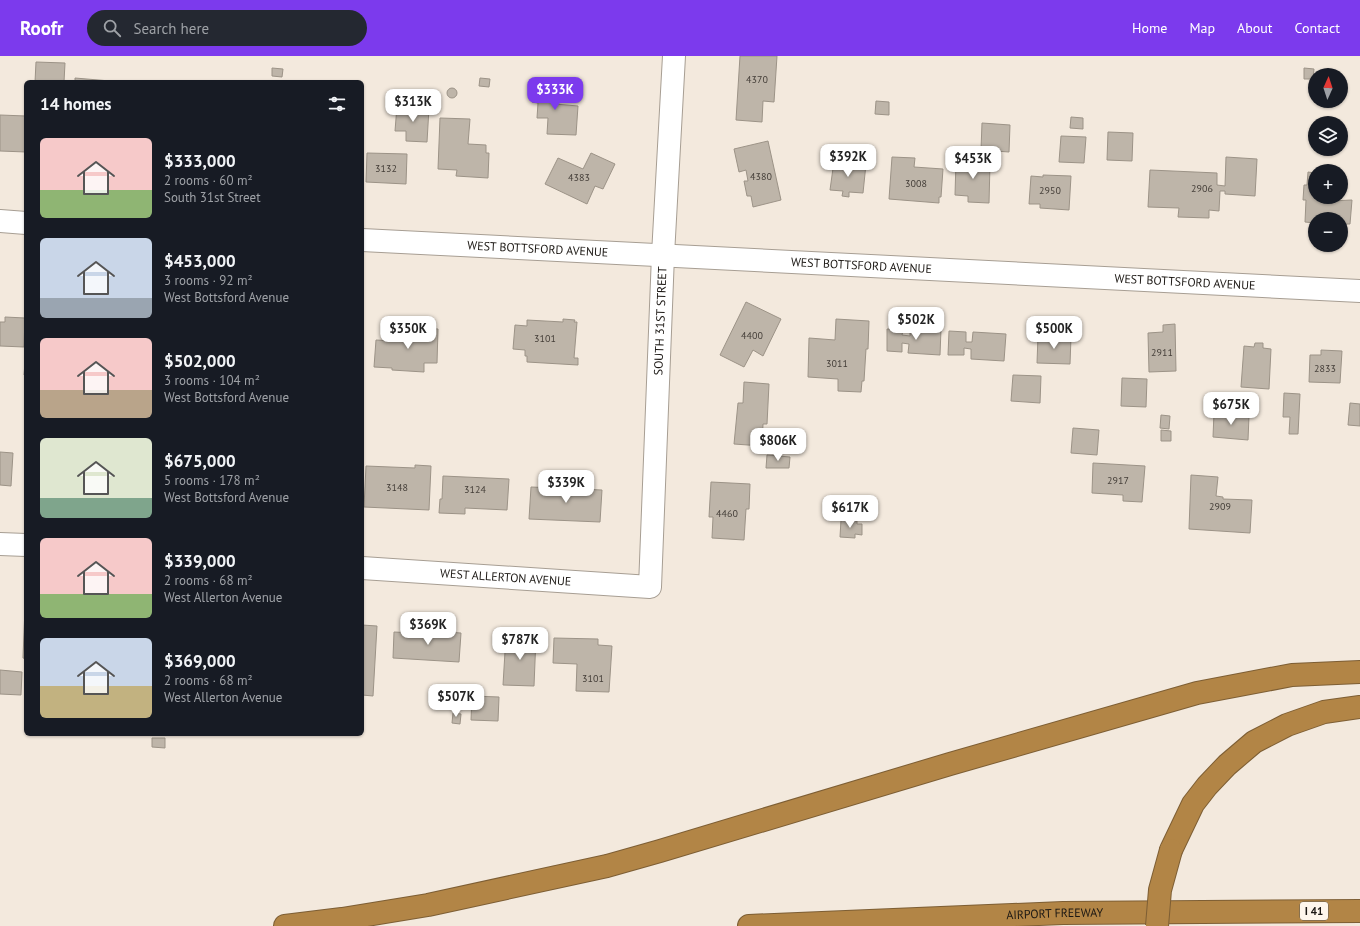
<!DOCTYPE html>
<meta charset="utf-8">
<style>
body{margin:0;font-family:"PT Sans",sans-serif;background:#242831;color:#f1f3f6;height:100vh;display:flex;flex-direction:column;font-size:15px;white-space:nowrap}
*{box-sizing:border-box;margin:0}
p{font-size:13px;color:#9ea1a6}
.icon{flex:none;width:22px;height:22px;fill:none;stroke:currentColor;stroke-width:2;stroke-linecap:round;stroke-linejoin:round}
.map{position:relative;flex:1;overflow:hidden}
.side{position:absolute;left:24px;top:24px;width:340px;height:656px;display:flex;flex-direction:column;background:#171b24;border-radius:6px;box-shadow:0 1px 3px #0004}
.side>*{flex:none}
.needle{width:26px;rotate:3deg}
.controls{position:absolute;left:1308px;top:12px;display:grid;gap:8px}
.controls a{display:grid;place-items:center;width:40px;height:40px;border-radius:50%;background:#171b24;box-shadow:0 1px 3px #0004;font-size:20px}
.price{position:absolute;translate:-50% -34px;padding:0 9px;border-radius:8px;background:#fff;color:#222;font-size:13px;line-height:26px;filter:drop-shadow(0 1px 2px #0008)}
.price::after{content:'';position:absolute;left:50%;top:24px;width:12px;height:9px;margin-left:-6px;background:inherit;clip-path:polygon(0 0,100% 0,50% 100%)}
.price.selected{background:#7c3aed;color:#fff}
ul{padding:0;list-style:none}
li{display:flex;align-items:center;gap:12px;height:100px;padding:0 16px}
li span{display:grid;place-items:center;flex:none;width:112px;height:80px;border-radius:6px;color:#555}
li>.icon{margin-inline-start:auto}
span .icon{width:48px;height:48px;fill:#fffc;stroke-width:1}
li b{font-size:17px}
h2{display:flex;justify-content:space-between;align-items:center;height:48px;padding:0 16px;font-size:17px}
header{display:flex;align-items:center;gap:24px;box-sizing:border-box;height:56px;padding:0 20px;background:#7c3aed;color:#fff}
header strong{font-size:19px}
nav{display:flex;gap:22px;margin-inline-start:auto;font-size:14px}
.search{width:280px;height:36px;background:#242831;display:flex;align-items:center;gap:10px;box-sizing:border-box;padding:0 14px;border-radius:22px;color:#9ea1a6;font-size:15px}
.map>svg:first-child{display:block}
.building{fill:#beb5a9;stroke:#9c9387}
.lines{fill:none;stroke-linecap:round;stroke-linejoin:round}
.minor-casing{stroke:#a79e93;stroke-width:24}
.motorway-casing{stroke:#7d5e34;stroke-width:24}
.minor{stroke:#fff;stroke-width:22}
.motorway{stroke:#b28546;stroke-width:22}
.motorway-bridge-casing{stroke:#7d5e34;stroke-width:24;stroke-linecap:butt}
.motorway-bridge{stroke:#b28546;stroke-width:22}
.labels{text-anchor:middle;stroke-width:3.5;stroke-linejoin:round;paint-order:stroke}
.number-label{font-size:10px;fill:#443e38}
.shield{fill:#fef6ec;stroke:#5f5a54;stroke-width:1}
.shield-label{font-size:11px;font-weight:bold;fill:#1b1713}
.street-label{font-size:12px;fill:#1b1713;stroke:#fef6ec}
</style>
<header>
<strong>Roofr</strong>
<div class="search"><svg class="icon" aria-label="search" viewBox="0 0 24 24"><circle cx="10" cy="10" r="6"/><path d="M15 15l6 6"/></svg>Search here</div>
<nav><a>Home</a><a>Map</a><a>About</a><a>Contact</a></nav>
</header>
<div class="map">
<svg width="1360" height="870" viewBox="0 0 1360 870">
<rect width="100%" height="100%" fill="#f3e9dd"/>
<g class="building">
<polygon points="740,0 777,0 774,46 763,45 762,66 736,64"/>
<polygon points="36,6 65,7 64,26 35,26"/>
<polygon points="272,12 283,13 282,21 272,20"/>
<polygon points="1304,12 1314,13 1313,23 1304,23"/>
<polygon points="75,22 110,25 110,26 75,26"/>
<polygon points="480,22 490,23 489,31 479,30"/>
<polygon points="533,28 556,30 555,48 578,50 576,79 547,78 548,62 537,62 538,47 532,46"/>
<circle cx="452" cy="37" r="5"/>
<polygon points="876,45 889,46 889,59 875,58"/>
<polygon points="397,50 429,52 427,86 406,85 406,75 395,75"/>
<polygon points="0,59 26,60 26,96 0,95"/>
<polygon points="1071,61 1083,62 1083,73 1070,72"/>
<polygon points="440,62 470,63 468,88 486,89 486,97 489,97 488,122 456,120 457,114 438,113"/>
<polygon points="982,67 1010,69 1009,96 981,94"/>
<polygon points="1108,76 1133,77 1132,105 1107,104"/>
<polygon points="1061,80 1086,81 1084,107 1059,106"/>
<polygon points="768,85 781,144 753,151 751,140 747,140 744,125 748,125 746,114 739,116 734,93"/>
<polygon points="367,97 407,98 406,128 366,126"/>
<polygon points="591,97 615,108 603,133 595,130 587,148 545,128 558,102 583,113"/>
<polygon points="892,101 915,102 914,111 943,113 941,141 939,141 939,147 889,143"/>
<polygon points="966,101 975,101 975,107 990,107 989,147 968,146 968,140 955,139 956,105 966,105"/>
<polygon points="1226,101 1257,103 1255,140 1225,138 1225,135 1220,135 1219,155 1209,154 1209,162 1178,161 1179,152 1148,151 1150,114 1217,117 1217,129 1225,130"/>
<polygon points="834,105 866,108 863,137 849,136 849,141 842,140 843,135 830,134"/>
<polygon points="1308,116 1315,117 1315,141 1331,141 1330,145 1352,144 1350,168 1341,168 1341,163 1315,163 1315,167 1305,166 1306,144 1303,144 1304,129 1307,129"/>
<polygon points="1043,119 1071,120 1069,154 1040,152 1040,148 1029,148 1031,120 1043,121"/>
<polygon points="746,246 781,263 763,300 753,294 744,311 720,299"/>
<polygon points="5,261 25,262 24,291 0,290 0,266 5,266"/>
<polygon points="563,263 575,264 574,266 577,266 574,302 578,302 578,309 527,306 527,300 525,300 525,294 513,293 515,269 527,270 527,264 563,266"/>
<polygon points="836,263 869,265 868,293 866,293 864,325 862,325 861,336 838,335 838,323 808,321 809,282 835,284"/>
<polygon points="1175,268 1176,315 1149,316 1148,277 1163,276 1163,269"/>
<polygon points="416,272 438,273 437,307 424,307 424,316 392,314 392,312 374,311 376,284 394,285 395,274 416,276"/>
<polygon points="910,272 941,273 940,299 908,297 909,288 902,287 902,296 887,295 887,273 903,274 902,279 910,280"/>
<polygon points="949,275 966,276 966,286 972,286 973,276 1006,278 1004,305 971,303 971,293 964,292 964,299 948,299"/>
<polygon points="1038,280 1071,281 1070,308 1037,307"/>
<polygon points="1255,287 1263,287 1263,292 1271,293 1269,333 1241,331 1244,290 1254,291"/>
<polygon points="1321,294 1342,295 1340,327 1309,326 1310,299 1321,299"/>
<polygon points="25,307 26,307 26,319 24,319"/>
<polygon points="1013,319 1041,320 1040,347 1011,345"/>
<polygon points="1122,322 1147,323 1146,351 1121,350"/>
<polygon points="744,326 769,328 767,368 763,368 762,390 734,388 738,347 743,347"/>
<polygon points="1284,337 1300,338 1298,378 1289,378 1290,361 1283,361"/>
<polygon points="1350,347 1360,348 1360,370 1348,369"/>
<polygon points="1214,357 1249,360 1248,384 1213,381"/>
<polygon points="1161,359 1170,360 1169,373 1160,372"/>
<polygon points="1073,372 1099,374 1097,399 1071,397"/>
<polygon points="1161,374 1171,375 1171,385 1161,385"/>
<polygon points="0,396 13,397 11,430 0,429"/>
<polygon points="767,399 790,401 789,412 766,412"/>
<polygon points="1093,407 1145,410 1142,446 1123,445 1123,439 1092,437"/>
<polygon points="415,409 431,410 429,454 364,451 366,410 415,412"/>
<polygon points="1191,419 1218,421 1216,440 1223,441 1223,443 1252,444 1250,477 1189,473"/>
<polygon points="443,420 509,423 507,454 465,452 465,458 439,457 440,443 442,443"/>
<polygon points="711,426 750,428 749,453 746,453 744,484 712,482 713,461 709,461"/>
<polygon points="531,431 602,434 600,466 529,463"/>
<polygon points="841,464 857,465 857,468 862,468 862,479 855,478 855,482 840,481"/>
<polygon points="25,552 26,552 26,603 23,602"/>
<polygon points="362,569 377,570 373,640 362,639"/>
<polygon points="415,574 461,577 459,606 393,602 394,576 414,577"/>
<polygon points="506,579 536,581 534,630 503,629"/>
<polygon points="554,582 598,583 598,589 612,590 609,636 576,635 577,608 553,607"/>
<polygon points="0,614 22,616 21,639 0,638"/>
<polygon points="472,640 499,641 498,665 471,664"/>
<polygon points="453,657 461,658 460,668 452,667"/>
<polygon points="152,682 165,682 165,692 152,691"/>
</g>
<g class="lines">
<g class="minor-casing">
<g id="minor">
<polyline points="0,165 26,167"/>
<path id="s1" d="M362,184l998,51"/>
<polyline points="0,488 26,489"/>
<path id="s2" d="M362,512l288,19 13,-332 11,-199"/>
</g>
</g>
<g class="motorway-casing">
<g id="motorway">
<polyline points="1171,794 1193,748 1207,730 1227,709 1254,686 1287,669 1324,656 1360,651"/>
<polyline points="285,870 342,863 428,849 607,810 660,795 950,708 1197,637 1292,619 1360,616"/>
<path id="s3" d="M749,870l314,-13 297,-2"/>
</g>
</g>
<use href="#minor" class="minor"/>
<use href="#motorway" class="motorway"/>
<g class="motorway-bridge-casing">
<polyline id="motorway-bridge" points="1157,870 1160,834 1171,794"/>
</g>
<use href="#motorway-bridge" class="motorway-bridge"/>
</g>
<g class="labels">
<g class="number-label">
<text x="757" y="27">4370</text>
<text x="386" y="116">3132</text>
<text x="761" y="124">4380</text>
<text x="579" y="125">4383</text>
<text x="916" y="131">3008</text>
<text x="1202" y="136">2906</text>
<text x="1050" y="138">2950</text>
<text x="752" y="283">4400</text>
<text x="545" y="286">3101</text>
<text x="1162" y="300">2911</text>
<text x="837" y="311">3011</text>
<text x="1325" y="316">2833</text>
<text x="1118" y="428">2917</text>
<text x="397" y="435">3148</text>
<text x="475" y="437">3124</text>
<text x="1220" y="454">2909</text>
<text x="727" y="461">4460</text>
<text x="593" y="626">3101</text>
</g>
<rect class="shield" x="1300" y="846" width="28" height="18" rx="3"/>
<g class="shield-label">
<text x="1314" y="859">I 41</text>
</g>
<g class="street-label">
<text dy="4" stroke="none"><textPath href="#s1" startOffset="176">WEST BOTTSFORD AVENUE</textPath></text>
<text dy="4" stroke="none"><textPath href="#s1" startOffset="500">WEST BOTTSFORD AVENUE</textPath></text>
<text dy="4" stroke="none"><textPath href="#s1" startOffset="824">WEST BOTTSFORD AVENUE</textPath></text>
<text dy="4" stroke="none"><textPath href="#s2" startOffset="555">SOUTH 31ST STREET</textPath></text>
<text dy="4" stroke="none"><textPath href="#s2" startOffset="144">WEST ALLERTON AVENUE</textPath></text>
<text dy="4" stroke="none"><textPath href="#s3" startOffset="306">AIRPORT FREEWAY</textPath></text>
</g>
</g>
</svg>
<div class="controls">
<a><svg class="needle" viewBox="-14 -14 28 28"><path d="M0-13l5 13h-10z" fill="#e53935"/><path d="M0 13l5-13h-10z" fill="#9ea1a6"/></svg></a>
<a><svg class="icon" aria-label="layers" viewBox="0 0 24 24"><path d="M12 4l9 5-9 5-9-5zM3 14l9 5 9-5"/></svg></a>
<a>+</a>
<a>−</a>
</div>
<b class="price selected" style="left:555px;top:55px">$333K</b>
<b class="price" style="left:413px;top:67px">$313K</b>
<b class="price" style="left:848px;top:122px">$392K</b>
<b class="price" style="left:973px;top:124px">$453K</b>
<b class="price" style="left:916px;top:285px">$502K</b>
<b class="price" style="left:408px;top:294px">$350K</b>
<b class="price" style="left:1054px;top:294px">$500K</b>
<b class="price" style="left:1231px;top:370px">$675K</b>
<b class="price" style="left:778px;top:406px">$806K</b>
<b class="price" style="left:566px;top:448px">$339K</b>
<b class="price" style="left:850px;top:473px">$617K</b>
<b class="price" style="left:428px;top:590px">$369K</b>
<b class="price" style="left:520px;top:605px">$787K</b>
<b class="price" style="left:456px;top:662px">$507K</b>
<section class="side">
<h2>14 homes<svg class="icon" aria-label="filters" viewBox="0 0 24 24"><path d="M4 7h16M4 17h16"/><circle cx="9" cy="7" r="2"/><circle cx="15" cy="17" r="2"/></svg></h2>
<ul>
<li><span style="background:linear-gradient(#f6c9c9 65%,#8fb573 0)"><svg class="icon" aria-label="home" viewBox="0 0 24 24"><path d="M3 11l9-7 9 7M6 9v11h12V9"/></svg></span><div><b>$333,000</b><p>2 rooms · 60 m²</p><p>South 31st Street</p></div></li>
<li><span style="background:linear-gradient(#c9d6e8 75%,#9aa5b1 0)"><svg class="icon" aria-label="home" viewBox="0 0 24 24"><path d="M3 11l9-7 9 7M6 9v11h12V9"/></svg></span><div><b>$453,000</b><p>3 rooms · 92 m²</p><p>West Bottsford Avenue</p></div></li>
<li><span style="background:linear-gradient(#f6c9c9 65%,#b9a48a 0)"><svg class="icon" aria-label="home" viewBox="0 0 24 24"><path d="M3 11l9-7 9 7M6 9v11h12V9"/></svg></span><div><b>$502,000</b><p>3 rooms · 104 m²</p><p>West Bottsford Avenue</p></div></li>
<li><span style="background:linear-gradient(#dfe7d0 75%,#7fa58c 0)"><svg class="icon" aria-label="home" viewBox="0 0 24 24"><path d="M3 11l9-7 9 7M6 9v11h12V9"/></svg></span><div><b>$675,000</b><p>5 rooms · 178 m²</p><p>West Bottsford Avenue</p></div></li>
<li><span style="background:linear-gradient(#f6c9c9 70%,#8fb573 0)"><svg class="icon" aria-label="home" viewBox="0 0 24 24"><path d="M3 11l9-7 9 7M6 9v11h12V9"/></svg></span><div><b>$339,000</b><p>2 rooms · 68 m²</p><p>West Allerton Avenue</p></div></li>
<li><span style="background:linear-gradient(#c9d6e8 60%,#c2b280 0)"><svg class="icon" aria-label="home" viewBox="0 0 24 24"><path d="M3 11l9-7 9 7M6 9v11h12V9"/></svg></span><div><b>$369,000</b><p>2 rooms · 68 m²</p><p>West Allerton Avenue</p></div></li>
</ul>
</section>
</div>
